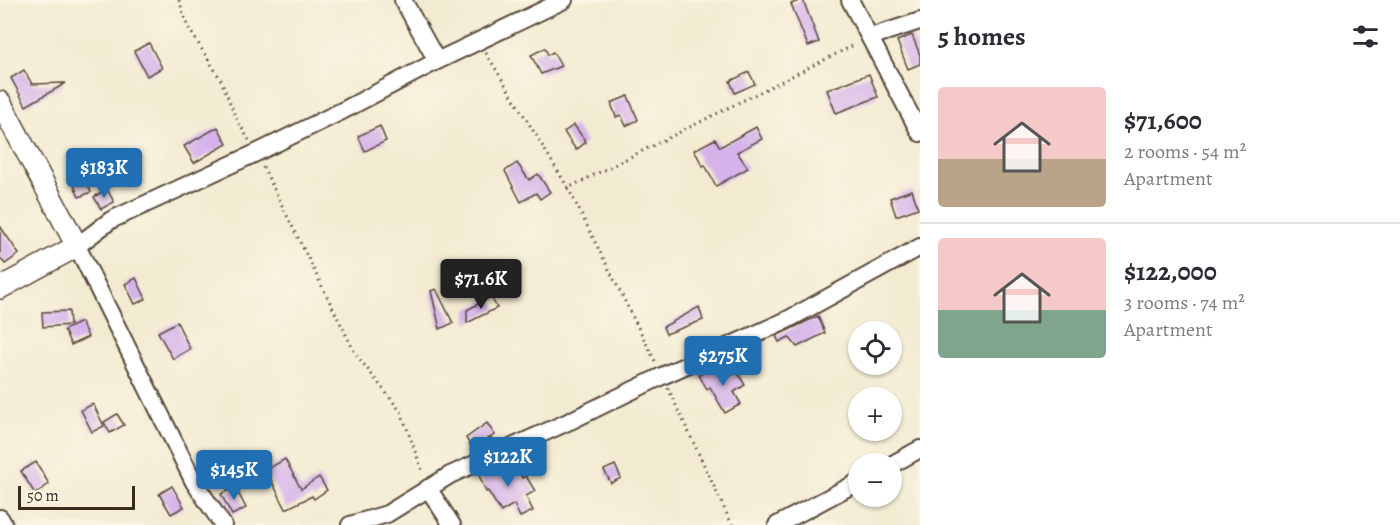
<!DOCTYPE html>
<meta charset="utf-8">
<style>
body{margin:0;font-family:Alegreya,serif;background:#f7f7f7;color:#2b2b33;height:100vh;display:flex;flex-direction:column;font-size:22px;white-space:nowrap}
*{box-sizing:border-box;margin:0}
p{font-size:20px;color:#7c7c81}
.icon{flex:none;width:33px;height:33px;fill:none;stroke:currentColor;stroke-width:2;stroke-linecap:round;stroke-linejoin:round}
.map{position:relative;flex:1;overflow:hidden}
.details{display:flex;flex-direction:column;background:#fff;width:480px}
.details>*{flex:none}
.controls{position:absolute;left:848px;top:321px;display:grid;gap:12px}
.controls a{display:grid;place-items:center;width:54px;height:54px;border-radius:50%;background:#fff;box-shadow:0 2px 4px #0004;font-size:30px}
.scale{position:absolute;left:18px;bottom:15px;width:117px;box-sizing:border-box;padding-left:6px;border:3px solid #3b2a1e;border-top:0;font-size:16px;line-height:21px;white-space:nowrap;color:#3b2a1e;-webkit-text-stroke:4px #fcf5e5;paint-order:stroke}
.price{position:absolute;translate:-50% -51px;padding:0 14px;border-radius:6px;background:#1f6fb2;color:#fff;font-size:20px;line-height:39px;filter:drop-shadow(0 2px 3px #0008)}
.price::after{content:'';position:absolute;left:50%;top:36px;width:18px;height:14px;margin-left:-9px;background:inherit;clip-path:polygon(0 0,100% 0,50% 100%)}
.price.active{background:#222;color:#fff}
ul{padding:0;list-style:none}
li{display:flex;align-items:center;gap:18px;height:150px;padding:0 18px}
li+li{border-top:2px solid #e1e1e2}
li span{display:grid;place-items:center;flex:none;width:168px;height:120px;border-radius:6px;color:#555}
li>.icon{margin-inline-start:auto}
span .icon{width:72px;height:72px;fill:#fffc;stroke-width:1}
li b{font-size:26px}
h2{display:flex;justify-content:space-between;align-items:center;height:72px;padding:0 18px;font-size:26px}
main{display:flex;flex:1;min-height:0}
.map>svg:first-child{display:block}
.building{fill:#d5b3ea}
.lines{fill:none;stroke-linecap:round;stroke-linejoin:round}
.minor-casing{stroke:#574739;stroke-width:20}
.tertiary-casing{stroke:#574739;stroke-width:24}
.path{stroke:#574739;stroke-width:3;stroke-dasharray:1.5 4.5;stroke-linecap:butt}
.minor{stroke:#fff;stroke-width:16}
.tertiary{stroke:#fff;stroke-width:21}
</style>
<main>
<div class="map">
<svg width="920" height="525" viewBox="0 0 920 525">
<rect width="100%" height="100%" fill="#fcf5e5"/>
<filter id="ink" filterUnits="userSpaceOnUse"><feTurbulence type="fractalNoise" baseFrequency=".0167" numOctaves="2"/><feDisplacementMap in="SourceGraphic" scale="12" xChannelSelector="R" yChannelSelector="G"/><feConvolveMatrix kernelMatrix="1 2 1 2 8 2 1 2 1" color-interpolation-filters="sRGB"/></filter>
<filter id="wash" filterUnits="userSpaceOnUse"><feTurbulence type="fractalNoise" baseFrequency=".008" numOctaves="4" result="noise"/><feDisplacementMap in="SourceGraphic" scale="24" xChannelSelector="R" yChannelSelector="G"/><feGaussianBlur stdDeviation="1.35" result="paint"/><feColorMatrix in="noise" values="0 0 0 0 0 0 0 0 0 0 0 0 0 0 0 0 0 1.4 0 .05"/><feComposite in="paint" operator="in"/></filter>
<g filter="url(#wash)">
<rect width="100%" height="100%" fill="#f3ebd1"/>
<g id="blocks">
<g class="building">
<polygon points="801,0 803,0 819,42 808,46 791,4"/>
<polygon points="912,35 920,55 920,64 908,69 897,41"/>
<polygon points="149,43 162,68 147,76 134,51"/>
<polygon points="545,48 548,55 553,52 561,66 541,74 531,55"/>
<polygon points="24,70 32,84 66,83 26,106 11,78"/>
<polygon points="749,72 755,84 735,93 730,81"/>
<polygon points="869,74 878,97 836,113 827,90"/>
<polygon points="628,96 638,120 626,126 621,115 616,117 611,103"/>
<polygon points="574,125 586,142 576,150 564,132"/>
<polygon points="380,126 386,141 365,151 358,136"/>
<polygon points="218,127 227,144 194,163 184,146"/>
<polygon points="756,127 762,139 737,152 748,168 716,186 705,165 703,166 694,150 715,139 720,147"/>
<polygon points="517,163 529,180 538,174 550,192 540,199 536,193 521,202 505,171"/>
<polygon points="82,171 91,192 79,197 70,176"/>
<polygon points="107,189 114,202 101,209 94,197"/>
<polygon points="912,190 918,208 896,216 890,198"/>
<polygon points="0,226 19,254 5,264 0,258"/>
<polygon points="136,278 146,299 135,304 125,284"/>
<polygon points="436,289 453,323 440,329 431,291"/>
<polygon points="491,297 497,308 467,323 467,310"/>
<polygon points="699,307 703,320 666,334 663,327"/>
<polygon points="69,311 70,325 43,327 42,312"/>
<polygon points="818,316 825,333 797,347 789,337 779,342 776,336"/>
<polygon points="81,322 88,337 71,345 64,330"/>
<polygon points="177,322 190,349 173,359 158,332"/>
<polygon points="719,364 727,378 737,372 745,385 734,392 741,404 725,413 710,387 707,389 699,375"/>
<polygon points="93,404 104,426 92,432 81,410"/>
<polygon points="117,414 124,425 110,433 104,422"/>
<polygon points="487,423 495,435 472,448 466,438"/>
<polygon points="285,459 301,489 319,477 327,490 314,499 312,496 286,509 266,470"/>
<polygon points="514,459 522,478 526,476 535,491 526,496 533,511 520,517 514,504 501,512 488,491 486,492 479,475"/>
<polygon points="36,462 49,484 35,494 21,471"/>
<polygon points="615,465 621,478 611,483 604,470"/>
<polygon points="172,486 184,507 171,514 159,494"/>
<polygon points="235,487 246,508 232,515 221,494"/>
</g>
</g>
</g>
<g filter="url(#ink)">
<use href="#blocks" fill-opacity="0" stroke="#574739" stroke-width="1.5"/>
<g class="lines">
<g class="minor-casing">
<g id="minor">
<polyline points="403,0 437,61"/>
<polyline points="850,0 920,133"/>
<polyline points="870,37 920,21"/>
<polyline points="891,465 920,449"/>
<polyline points="428,488 452,525"/>
<polyline points="0,518 4,525"/>
<polyline points="223,525 194,482 77,246 111,220 256,153 344,110 437,61 564,0"/>
<polyline points="350,525 387,514 450,475 570,421 662,376 787,320 920,247"/>
<polyline points="777,525 858,482"/>
</g>
</g>
<g class="tertiary-casing">
<polyline id="tertiary" points="0,102 77,246 0,288"/>
</g>
<g class="path">
<polyline points="179,0 188,27 221,80 237,120 249,140"/>
<polyline points="486,53 568,188 856,44"/>
<polyline points="263,167 355,353 401,412 423,473"/>
<polyline points="568,188 656,363"/>
<polyline points="668,388 732,525"/>
</g>
<use href="#minor" class="minor"/>
<use href="#tertiary" class="tertiary"/>
</g>
</g>
</svg>
<div class="controls">
<a><svg class="icon" aria-label="locate" viewBox="0 0 24 24"><circle cx="12" cy="12" r="6"/><path d="M12 2v4M12 18v4M2 12h4M18 12h4"/></svg></a>
<a>+</a>
<a>−</a>
</div>
<div class="scale">50 m</div>
<b class="price" style="left:104px;top:199px">$183K</b>
<b class="price active" style="left:481px;top:310px">$71.6K</b>
<b class="price" style="left:723px;top:387px">$275K</b>
<b class="price" style="left:508px;top:488px">$122K</b>
<b class="price" style="left:234px;top:501px">$145K</b>
</div>
<section class="details">
<h2>5 homes<svg class="icon" aria-label="filters" viewBox="0 0 24 24"><path d="M4 7h16M4 17h16"/><circle cx="9" cy="7" r="2"/><circle cx="15" cy="17" r="2"/></svg></h2>
<ul>
<li><span style="background:linear-gradient(#f6c9c9 60%,#b9a48a 0)"><svg class="icon" aria-label="home" viewBox="0 0 24 24"><path d="M3 11l9-7 9 7M6 9v11h12V9"/></svg></span><div><b>$71,600</b><p>2 rooms · 54 m²</p><p>Apartment</p></div></li>
<li><span style="background:linear-gradient(#f6c9c9 60%,#7fa58c 0)"><svg class="icon" aria-label="home" viewBox="0 0 24 24"><path d="M3 11l9-7 9 7M6 9v11h12V9"/></svg></span><div><b>$122,000</b><p>3 rooms · 74 m²</p><p>Apartment</p></div></li>
</ul>
</section>
</main>
